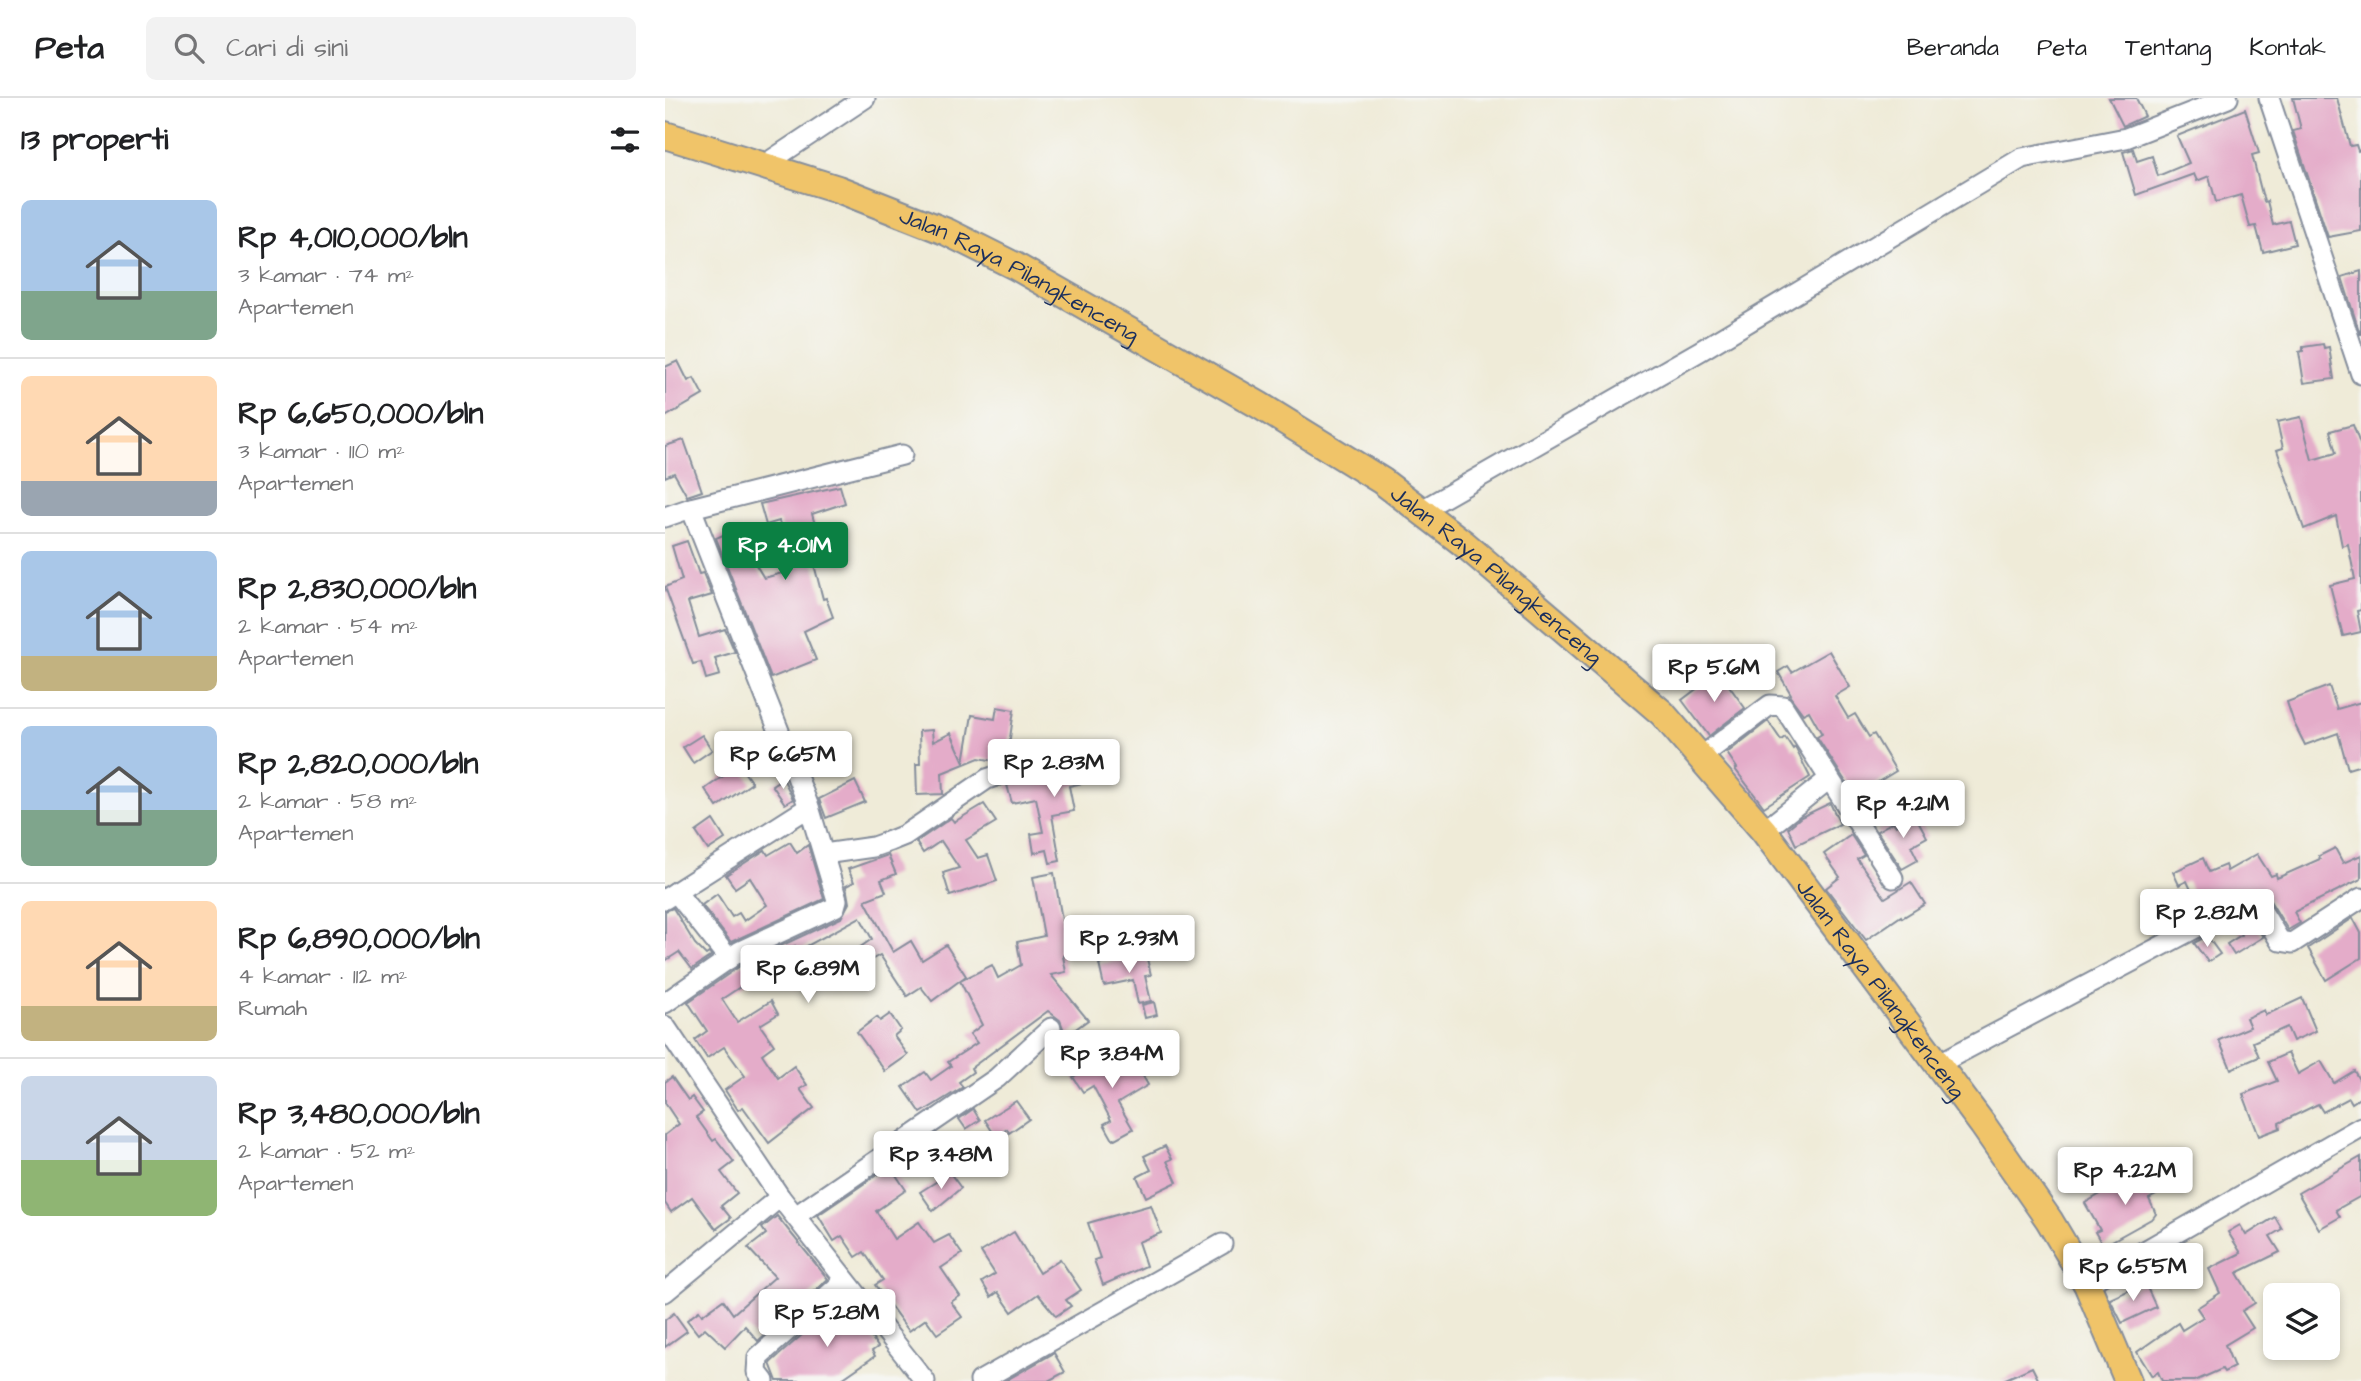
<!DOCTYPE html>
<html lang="id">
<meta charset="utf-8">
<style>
body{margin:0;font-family:"Architects Daughter",sans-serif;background:#f2f2f2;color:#202124;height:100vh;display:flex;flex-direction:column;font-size:26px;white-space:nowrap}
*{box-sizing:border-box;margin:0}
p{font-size:23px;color:#757577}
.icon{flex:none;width:38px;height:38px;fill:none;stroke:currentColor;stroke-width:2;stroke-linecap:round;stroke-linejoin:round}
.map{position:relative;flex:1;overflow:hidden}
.drawer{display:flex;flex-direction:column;background:#fff;width:665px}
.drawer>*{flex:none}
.fabs{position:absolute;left:1598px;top:1185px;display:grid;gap:14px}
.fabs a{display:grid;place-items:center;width:77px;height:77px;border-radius:10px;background:#fff;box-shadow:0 4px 10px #0003;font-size:35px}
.price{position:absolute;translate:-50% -60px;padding:0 16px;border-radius:7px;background:#fff;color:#222;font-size:23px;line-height:46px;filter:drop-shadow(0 2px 4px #0008)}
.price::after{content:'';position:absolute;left:50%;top:42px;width:21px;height:16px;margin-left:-10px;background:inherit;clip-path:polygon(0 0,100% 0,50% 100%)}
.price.selected{background:#0b8043;color:#fff}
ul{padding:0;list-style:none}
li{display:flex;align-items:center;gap:21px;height:175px;padding:0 21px}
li+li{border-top:2px solid #e0e0e0}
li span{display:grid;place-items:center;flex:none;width:196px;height:140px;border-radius:10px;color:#555}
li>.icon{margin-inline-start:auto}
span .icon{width:84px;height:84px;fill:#fffc;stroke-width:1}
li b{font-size:30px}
h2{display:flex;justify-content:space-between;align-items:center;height:84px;padding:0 21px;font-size:30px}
header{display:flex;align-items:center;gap:42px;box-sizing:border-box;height:98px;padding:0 35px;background:#fff;border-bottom:2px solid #e0e0e0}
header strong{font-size:33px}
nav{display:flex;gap:38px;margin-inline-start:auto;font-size:24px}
.search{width:490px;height:63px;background:#f2f2f2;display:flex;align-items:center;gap:18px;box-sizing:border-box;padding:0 24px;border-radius:10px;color:#757577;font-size:26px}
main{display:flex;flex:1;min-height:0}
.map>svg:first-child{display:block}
.building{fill:#e4acc9}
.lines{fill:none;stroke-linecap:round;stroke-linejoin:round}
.minor-casing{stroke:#858d9b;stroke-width:23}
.major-casing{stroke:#858d9b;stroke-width:30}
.minor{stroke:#fff;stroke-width:19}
.major{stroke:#f0c469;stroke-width:26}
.labels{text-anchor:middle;stroke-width:5;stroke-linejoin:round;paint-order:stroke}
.street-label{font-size:23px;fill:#1b2f5e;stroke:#f6f6f2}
</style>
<header>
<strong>Peta</strong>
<div class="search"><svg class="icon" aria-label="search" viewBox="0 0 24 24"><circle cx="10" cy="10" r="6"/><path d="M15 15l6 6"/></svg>Cari di sini</div>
<nav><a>Beranda</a><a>Peta</a><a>Tentang</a><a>Kontak</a></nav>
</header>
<main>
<section class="drawer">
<h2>13 properti<svg class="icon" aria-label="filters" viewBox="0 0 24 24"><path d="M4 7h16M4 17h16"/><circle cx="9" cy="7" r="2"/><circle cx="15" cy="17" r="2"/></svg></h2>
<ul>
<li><span style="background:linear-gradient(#a9c7e8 65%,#7fa58c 0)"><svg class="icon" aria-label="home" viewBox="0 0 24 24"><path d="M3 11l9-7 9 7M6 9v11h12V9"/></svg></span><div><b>Rp 4,010,000/bln</b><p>3 kamar · 74 m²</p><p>Apartemen</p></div></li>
<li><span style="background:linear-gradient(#ffd9b3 75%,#9aa5b1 0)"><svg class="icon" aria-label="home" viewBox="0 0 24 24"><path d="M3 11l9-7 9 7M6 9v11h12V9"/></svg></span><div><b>Rp 6,650,000/bln</b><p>3 kamar · 110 m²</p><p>Apartemen</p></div></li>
<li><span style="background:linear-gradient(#a9c7e8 75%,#c2b280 0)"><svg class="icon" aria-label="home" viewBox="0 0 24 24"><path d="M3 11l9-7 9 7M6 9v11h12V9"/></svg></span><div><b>Rp 2,830,000/bln</b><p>2 kamar · 54 m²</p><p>Apartemen</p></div></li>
<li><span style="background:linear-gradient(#a9c7e8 60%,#7fa58c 0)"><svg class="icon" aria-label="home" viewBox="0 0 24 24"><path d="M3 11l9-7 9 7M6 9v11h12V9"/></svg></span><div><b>Rp 2,820,000/bln</b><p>2 kamar · 58 m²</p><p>Apartemen</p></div></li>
<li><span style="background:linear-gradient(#ffd9b3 75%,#c2b280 0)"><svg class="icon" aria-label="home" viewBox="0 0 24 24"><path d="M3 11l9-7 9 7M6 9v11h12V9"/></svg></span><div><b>Rp 6,890,000/bln</b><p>4 kamar · 112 m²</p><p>Rumah</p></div></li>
<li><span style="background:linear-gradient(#c9d6e8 60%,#8fb573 0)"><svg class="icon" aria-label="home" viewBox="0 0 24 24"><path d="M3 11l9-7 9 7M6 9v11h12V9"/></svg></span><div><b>Rp 3,480,000/bln</b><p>2 kamar · 52 m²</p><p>Apartemen</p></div></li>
</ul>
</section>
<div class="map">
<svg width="1696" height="1283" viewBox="0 0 1696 1283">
<rect width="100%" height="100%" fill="#f6f6f2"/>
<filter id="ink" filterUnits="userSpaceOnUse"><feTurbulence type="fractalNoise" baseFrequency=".0143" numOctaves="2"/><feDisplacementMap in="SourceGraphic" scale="14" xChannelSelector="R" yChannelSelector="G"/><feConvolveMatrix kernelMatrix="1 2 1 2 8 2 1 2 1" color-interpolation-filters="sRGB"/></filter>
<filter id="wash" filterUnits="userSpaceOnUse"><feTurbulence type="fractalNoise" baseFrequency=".00686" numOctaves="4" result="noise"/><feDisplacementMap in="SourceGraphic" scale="28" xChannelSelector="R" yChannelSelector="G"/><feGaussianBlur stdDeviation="1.57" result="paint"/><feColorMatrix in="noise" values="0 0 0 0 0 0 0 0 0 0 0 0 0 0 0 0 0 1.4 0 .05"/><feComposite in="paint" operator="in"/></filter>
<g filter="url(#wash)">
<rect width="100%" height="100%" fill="#efebd8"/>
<g id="blocks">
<g class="building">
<polygon points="1444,0 1471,0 1480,18 1458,28"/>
<polygon points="1628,0 1672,0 1685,48 1691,47 1693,53 1696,52 1696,133 1663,139 1628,33 1636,31"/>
<polygon points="1580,11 1594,55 1587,57 1599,104 1602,103 1608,127 1624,123 1630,146 1598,154 1591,128 1585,129 1576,97 1551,104 1544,78 1532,83 1529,76 1471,97 1458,54 1468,51 1472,63 1487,58 1493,78 1524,65 1512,38"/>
<polygon points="1696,173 1696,236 1695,236 1677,179"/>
<polygon points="1658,246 1659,250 1664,249 1669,281 1639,285 1634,254 1638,253 1638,249"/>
<polygon points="13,263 23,283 29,280 38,297 0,319 0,269"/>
<polygon points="1636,319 1647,362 1671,355 1665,333 1688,327 1696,349 1696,512 1692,513 1696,534 1678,538 1665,487 1690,481 1683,446 1677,448 1671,418 1639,431 1612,352 1618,350 1612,324"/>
<polygon points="19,342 37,393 22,398 9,375 0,379 0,348"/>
<polygon points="175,388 180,405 147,416 158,456 147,459 158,501 161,500 168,519 139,533 151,562 106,580 51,440 58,437 62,444 75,441 99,480 128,472 114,423 101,427 95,406"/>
<polygon points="22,443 34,476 38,475 47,497 23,504 34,539 60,531 70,554 50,560 55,577 41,581 36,564 28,566 0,489 17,482 7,448"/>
<polygon points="1164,553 1185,589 1170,598 1183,620 1190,616 1204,639 1209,636 1231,673 1190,698 1152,639 1157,636 1144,613 1138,616 1124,597 1126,596 1113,574 1123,568 1127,574"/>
<polygon points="1054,574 1080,610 1044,638 1017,602"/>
<polygon points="1664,588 1672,611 1696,604 1696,667 1683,671 1673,635 1640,647 1629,625 1622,604"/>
<polygon points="332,609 349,612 342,661 335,664 314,660 277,675 278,696 252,697 251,666 255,666 254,633 267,632 268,644 286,635 299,664 307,617 330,621"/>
<polygon points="1103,623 1116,642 1120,639 1128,651 1130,649 1145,679 1099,709 1070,671 1072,670 1062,655"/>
<polygon points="37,637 47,652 28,665 18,649"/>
<polygon points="163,639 175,661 154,672 142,650"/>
<polygon points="432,661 436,681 404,688 409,713 387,717 395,763 385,765 382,752 369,755 366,736 378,734 371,700 347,705 342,687 395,674 385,672 411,663"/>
<polygon points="74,667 87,685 52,709 40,691"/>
<polygon points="118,680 128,701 120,706 107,687"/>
<polygon points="190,683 200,704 161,720 154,701"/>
<polygon points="1165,705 1175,726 1131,747 1123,730 1136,719"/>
<polygon points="319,706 331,724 301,742 313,760 323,757 332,783 285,798 278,775 294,770 276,743 258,755 251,744 286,720 289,724"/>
<polygon points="1250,717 1262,739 1246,748 1253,762 1237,771 1212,733 1228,724 1231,728"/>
<polygon points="48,722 60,741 43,752 31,734"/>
<polygon points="1186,737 1199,757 1192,761 1220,800 1246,784 1260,806 1237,820 1236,818 1201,842 1161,790 1175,779 1159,756"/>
<polygon points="125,744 132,755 143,747 159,801 66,844 37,807 52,796 67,819 74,815 79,823 102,807 85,780 70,790 61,777 100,752 103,757"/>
<polygon points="1670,750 1678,765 1696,757 1696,781 1629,814 1635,825 1623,832 1602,798 1592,793 1571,795 1536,814 1522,783 1514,787 1508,774 1538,760 1544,774 1560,767 1562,773 1592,756 1606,778 1611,776 1612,780 1655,761 1654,758"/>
<polygon points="223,757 231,776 216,782 221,794 200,802 228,854 246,843 257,862 281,847 301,878 267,903 256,889 242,898 215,857 165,885 159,874 207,841 195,819 133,853 130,848 87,876 90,879 57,901 72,924 106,903 113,916 95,927 109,947 97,956 113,980 129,968 142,987 135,991 149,1010 104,1045 78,1009 73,1012 60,992 80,978 59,949 42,960 30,942 42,933 23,904 81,864 176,820 184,805 181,788 189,784 183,771"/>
<polygon points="389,775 403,857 398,858 401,874 386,877 423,922 401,938 395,922 383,913 306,970 308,974 294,984 298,989 256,1015 238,989 260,974 266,982 286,968 283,964 312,945 305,936 317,927 295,883 327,867 333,880 356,867 352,844 379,838 368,779"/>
<polygon points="8,810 30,846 41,857 44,855 46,858 27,871 14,854 0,863 0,813"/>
<polygon points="1579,818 1585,818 1598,839 1569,857 1562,846 1576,837 1569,824"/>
<polygon points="1688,820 1696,835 1696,860 1661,882 1643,850"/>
<polygon points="1542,838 1555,856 1543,864 1529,845"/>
<polygon points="481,857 486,877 480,878 486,903 473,906 468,882 439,888 434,866"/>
<polygon points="1637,900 1651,933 1628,943 1622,929 1588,944 1594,959 1566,971 1554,942 1585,929 1581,920 1599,912 1601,917"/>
<polygon points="489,904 492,917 480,920 477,907"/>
<polygon points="225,916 236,932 229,938 243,957 220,973 192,934 212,919 215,923"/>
<polygon points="449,954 462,975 473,969 483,987 453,1005 468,1031 448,1042 439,1026 446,1022 428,988 418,994 408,979"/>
<polygon points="1623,955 1633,976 1656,963 1669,985 1689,973 1696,985 1696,999 1687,1005 1684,1000 1658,1014 1653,1006 1614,1025 1615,1030 1594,1038 1578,996 1612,983 1603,964"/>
<polygon points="7,979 23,1002 27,999 38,1014 31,1019 48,1043 51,1041 69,1064 56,1074 72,1095 56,1108 66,1120 51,1131 27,1099 6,1114 0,1105 0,1037 14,1026 0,1005 0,984"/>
<polygon points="351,1003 364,1021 344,1035 342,1031 331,1039 320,1022"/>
<polygon points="308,1011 315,1022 301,1031 294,1021"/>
<polygon points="500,1048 507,1061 502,1063 512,1084 481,1099 472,1079 486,1072 479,1058"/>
<polygon points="1696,1059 1696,1098 1671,1112 1675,1119 1654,1131 1633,1095"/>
<polygon points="225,1068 241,1092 211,1113 229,1141 254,1124 269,1145 284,1137 297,1156 276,1170 295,1198 286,1204 297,1219 272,1236 261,1221 244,1233 210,1187 218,1182 199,1154 191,1159 177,1138 169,1143 153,1117"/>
<polygon points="285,1075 296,1090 268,1113 255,1094"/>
<polygon points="1470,1076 1476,1087 1498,1076 1505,1089 1484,1101 1491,1116 1488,1120 1438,1148 1430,1134 1435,1132 1420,1105"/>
<polygon points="486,1107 496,1135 473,1144 481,1168 438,1187 429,1162 435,1160 423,1125"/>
<polygon points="112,1118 163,1181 137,1204 132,1197 107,1219 113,1225 93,1243 80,1228 60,1249 40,1230 33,1236 22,1222 34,1213 37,1217 58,1202 68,1216 110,1179 83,1150 101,1136 97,1130"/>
<polygon points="1610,1119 1617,1131 1605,1138 1615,1154 1572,1175 1590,1205 1577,1213 1588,1230 1560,1247 1569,1269 1559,1274 1557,1271 1530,1283 1497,1283 1493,1274 1487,1278 1472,1254 1513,1225 1517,1232 1538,1219 1532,1210 1555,1195 1544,1171 1576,1155 1563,1134 1575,1127 1581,1137"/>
<polygon points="349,1134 374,1175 395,1161 416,1192 401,1202 406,1208 391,1218 373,1196 347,1214 333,1194 326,1199 317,1184 330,1176 316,1154"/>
<polygon points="1480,1185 1491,1209 1457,1225 1445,1201"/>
<polygon points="179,1200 213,1249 207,1253 210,1258 174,1283 112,1283 105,1265"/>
<polygon points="9,1215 22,1233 0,1249 0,1222"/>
<polygon points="389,1255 400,1274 383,1283 340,1283"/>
<polygon points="1367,1269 1374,1283 1336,1283"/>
</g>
</g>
</g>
<g filter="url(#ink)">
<use href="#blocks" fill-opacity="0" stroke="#858d9b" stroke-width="2"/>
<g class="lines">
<g class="minor-casing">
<g id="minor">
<polyline points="1604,0 1696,276"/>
<polyline points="99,67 200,0"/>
<polyline points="26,410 237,357"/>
<polyline points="757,412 1035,253 1357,60 1461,40 1563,0"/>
<polyline points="0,419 26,410 144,709"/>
<polyline points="1037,658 1105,607 1118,608 1228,780"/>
<polyline points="1099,733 1164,681"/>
<polyline points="159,756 208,749 225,743 240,737 322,681 404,653"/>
<polyline points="11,794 64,861"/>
<polyline points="0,801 144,709 172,802 170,809 75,853 0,905"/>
<polyline points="0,928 115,1099 260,1283"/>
<polyline points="1271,967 1576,806 1592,805 1615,843 1627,845 1696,800"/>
<polyline points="132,1117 332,980 386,930"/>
<polyline points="1422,1186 1696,1029"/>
<polyline points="0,1194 115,1099"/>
<polyline points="99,1283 92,1274 93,1259 180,1182"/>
<polyline points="315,1283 557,1146"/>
</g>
</g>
<g class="major-casing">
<g id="major">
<path id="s1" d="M0,37l173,54 109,43 68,34 244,139 123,76 81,62 199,170 102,118 219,294 66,95 38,64 41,97"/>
</g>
</g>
<use href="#minor" class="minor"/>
<use href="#major" class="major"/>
</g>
</g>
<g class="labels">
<g class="street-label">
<text dy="8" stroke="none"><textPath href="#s1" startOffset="382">Jalan Raya Pilangkenceng</textPath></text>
<text dy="8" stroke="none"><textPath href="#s1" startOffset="948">Jalan Raya Pilangkenceng</textPath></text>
<text dy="8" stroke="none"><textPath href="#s1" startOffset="1516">Jalan Raya Pilangkenceng</textPath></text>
</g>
</g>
</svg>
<div class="fabs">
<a><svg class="icon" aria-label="layers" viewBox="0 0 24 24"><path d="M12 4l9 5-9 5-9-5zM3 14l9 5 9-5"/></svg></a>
</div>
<b class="price selected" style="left:120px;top:484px">Rp 4.01M</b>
<b class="price" style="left:1049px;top:606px">Rp 5.6M</b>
<b class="price" style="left:118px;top:693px">Rp 6.65M</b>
<b class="price" style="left:389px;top:701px">Rp 2.83M</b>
<b class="price" style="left:1238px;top:742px">Rp 4.21M</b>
<b class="price" style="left:1542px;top:851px">Rp 2.82M</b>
<b class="price" style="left:464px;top:877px">Rp 2.93M</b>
<b class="price" style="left:143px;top:907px">Rp 6.89M</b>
<b class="price" style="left:447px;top:992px">Rp 3.84M</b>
<b class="price" style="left:276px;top:1093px">Rp 3.48M</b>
<b class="price" style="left:1460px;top:1109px">Rp 4.22M</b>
<b class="price" style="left:1468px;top:1205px">Rp 6.55M</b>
<b class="price" style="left:162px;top:1251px">Rp 5.28M</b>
</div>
</main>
